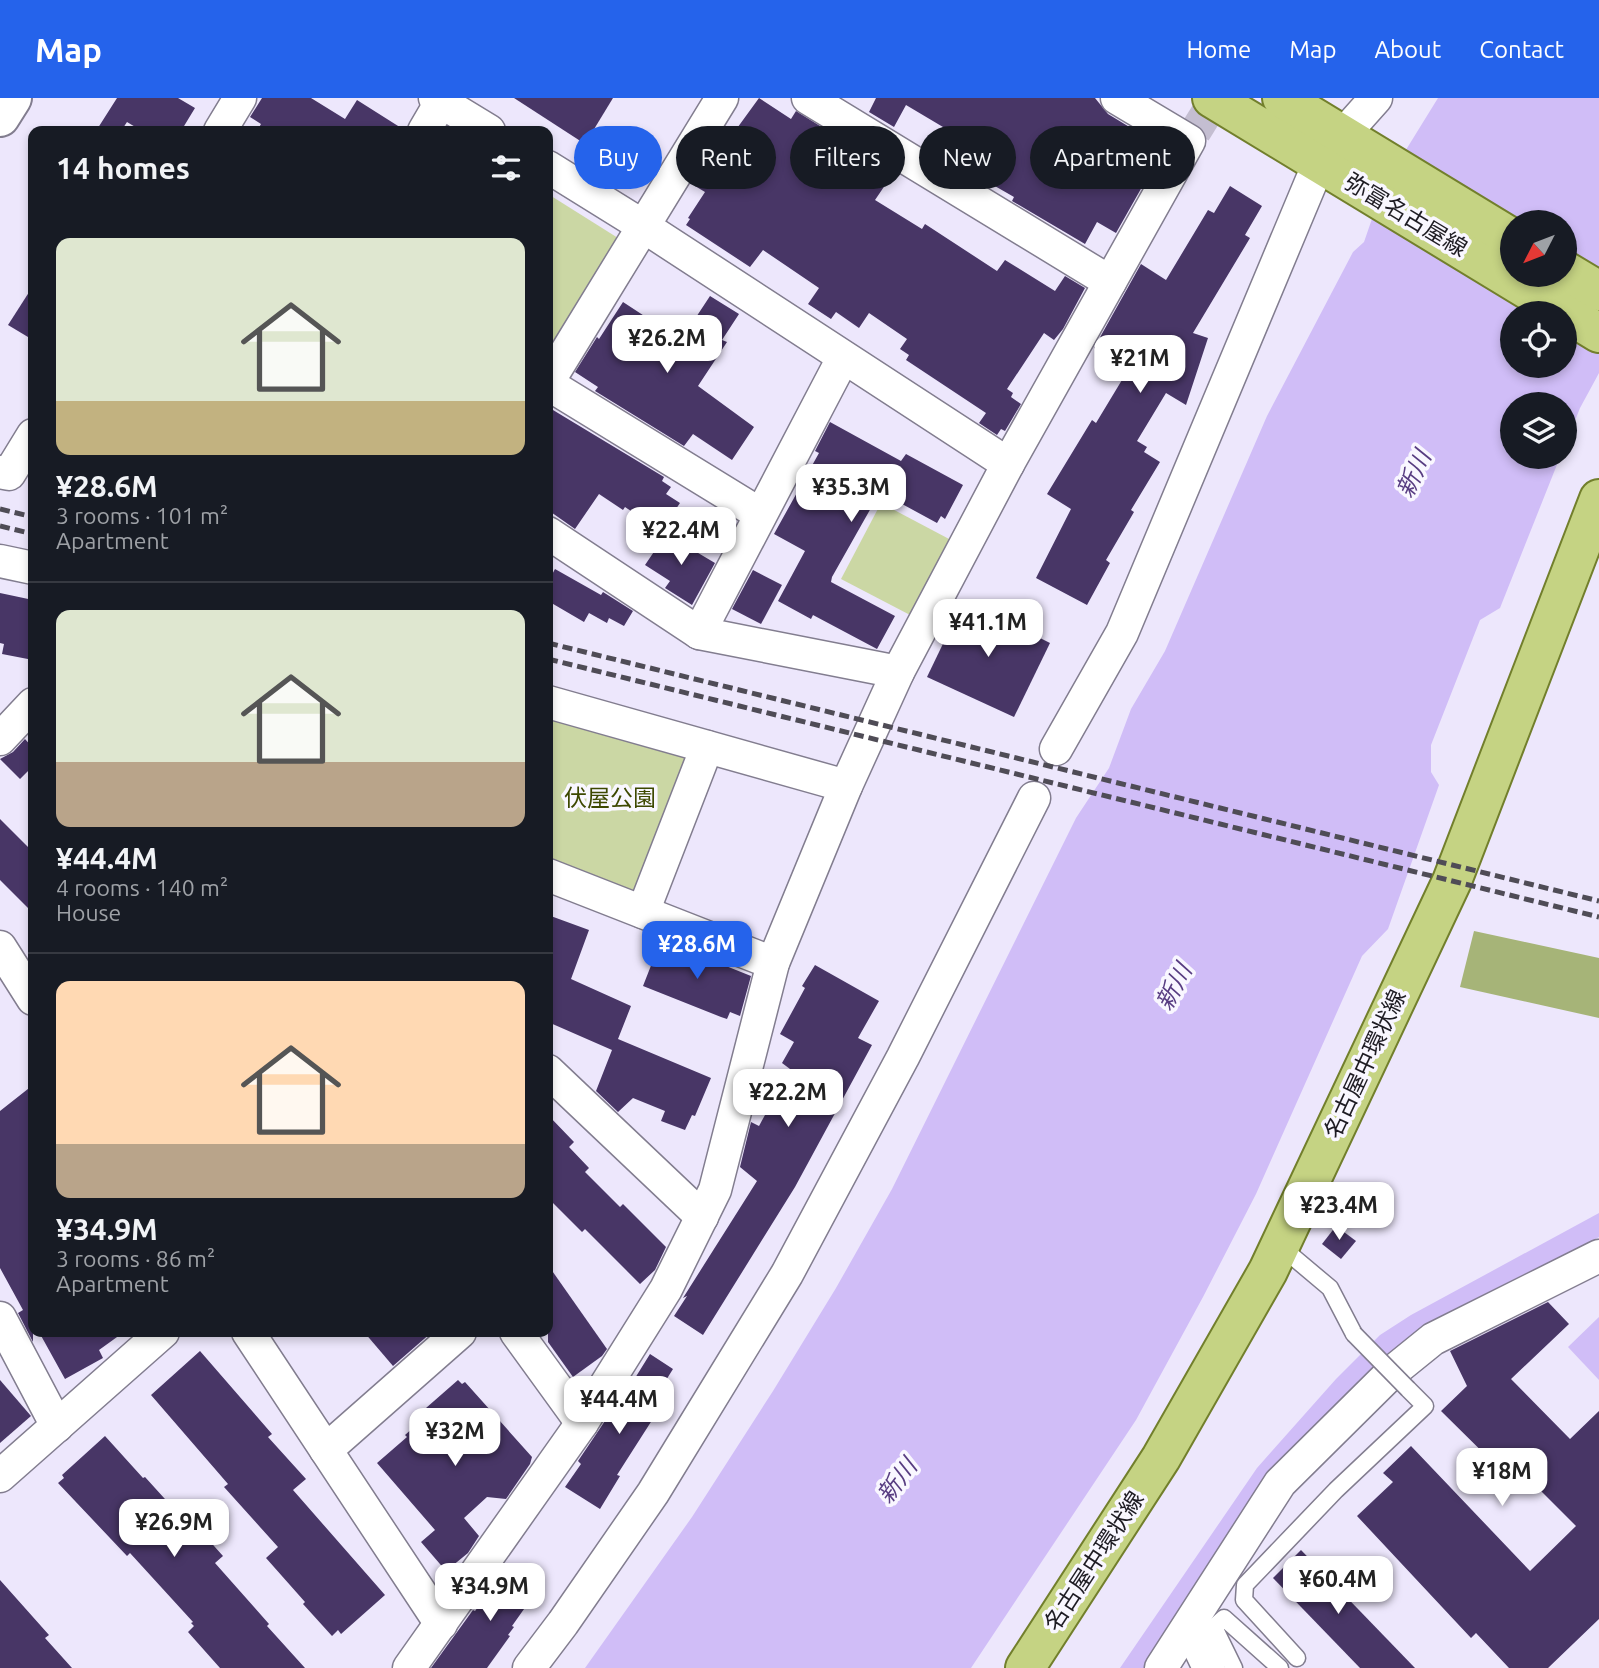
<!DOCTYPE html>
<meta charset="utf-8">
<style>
body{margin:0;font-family:Ubuntu,"Noto Sans JP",sans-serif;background:#20242c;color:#f1f3f6;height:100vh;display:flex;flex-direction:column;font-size:26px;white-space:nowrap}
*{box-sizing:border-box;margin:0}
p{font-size:23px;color:#9ea1a6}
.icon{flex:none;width:38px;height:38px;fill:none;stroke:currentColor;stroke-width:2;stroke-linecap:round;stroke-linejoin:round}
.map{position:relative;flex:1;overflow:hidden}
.details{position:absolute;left:28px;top:28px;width:525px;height:1211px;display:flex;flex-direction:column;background:#171b24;border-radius:14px;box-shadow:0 4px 10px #0003}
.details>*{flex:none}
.banner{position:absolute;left:574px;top:28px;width:665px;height:63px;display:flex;gap:14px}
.needle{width:46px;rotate:228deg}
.fabs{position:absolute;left:1500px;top:112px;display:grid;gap:14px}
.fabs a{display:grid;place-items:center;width:77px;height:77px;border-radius:50%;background:#171b24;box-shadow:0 4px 10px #0003;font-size:35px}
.price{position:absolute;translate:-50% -60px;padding:0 16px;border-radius:14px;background:#fff;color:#222;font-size:23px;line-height:46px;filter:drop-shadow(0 2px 4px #0008)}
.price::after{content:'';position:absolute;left:50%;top:42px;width:21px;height:16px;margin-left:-10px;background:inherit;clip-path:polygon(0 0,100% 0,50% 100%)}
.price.active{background:#2563eb;color:#fff}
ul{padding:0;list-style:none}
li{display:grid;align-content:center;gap:14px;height:371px;padding:0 28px}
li+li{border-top:2px solid #363941}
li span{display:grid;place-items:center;height:217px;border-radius:14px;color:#555}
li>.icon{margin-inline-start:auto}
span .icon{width:126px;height:126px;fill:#fffc;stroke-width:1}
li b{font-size:30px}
h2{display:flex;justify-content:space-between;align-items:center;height:84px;padding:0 28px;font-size:30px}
.chip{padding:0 24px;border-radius:32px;background:#171b24;box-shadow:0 4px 10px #0003;font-size:24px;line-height:63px}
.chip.active{background:#2563eb;color:#fff}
header{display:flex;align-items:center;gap:42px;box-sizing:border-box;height:98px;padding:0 35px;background:#2563eb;color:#fff}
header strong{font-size:33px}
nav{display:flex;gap:38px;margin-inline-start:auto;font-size:24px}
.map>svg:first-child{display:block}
.green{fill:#cbd7a4}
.forest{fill:#a6b478}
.water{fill:#d0bdf7;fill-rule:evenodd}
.building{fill:#483666}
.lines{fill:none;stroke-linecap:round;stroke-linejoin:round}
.street-tunnel{stroke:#c4bed1;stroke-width:32;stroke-dasharray:32 16;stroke-linecap:butt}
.lane-casing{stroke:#827d8f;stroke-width:19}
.street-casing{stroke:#827d8f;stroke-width:35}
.secondary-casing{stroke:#827d8f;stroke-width:42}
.primary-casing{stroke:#727f2c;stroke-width:42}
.lane{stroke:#fff;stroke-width:16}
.street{stroke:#fff;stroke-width:32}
.secondary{stroke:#fff;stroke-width:38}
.primary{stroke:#c5d383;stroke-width:38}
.rail{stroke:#4f4c56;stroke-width:5;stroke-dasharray:10 5;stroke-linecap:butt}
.lane-bridge-casing{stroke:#827d8f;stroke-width:19;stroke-linecap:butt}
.lane-bridge{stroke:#fff;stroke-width:16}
.labels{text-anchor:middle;stroke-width:7;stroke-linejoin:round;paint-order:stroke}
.street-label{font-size:23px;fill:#1e1c23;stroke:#f9f7ff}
.park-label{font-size:23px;fill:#3d4800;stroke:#f9f7ff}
.water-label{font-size:24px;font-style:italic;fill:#583d82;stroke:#f9f7ff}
</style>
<header>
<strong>Map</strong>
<nav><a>Home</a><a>Map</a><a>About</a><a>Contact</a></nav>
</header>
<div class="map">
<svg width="1599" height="1570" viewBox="0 0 1599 1570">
<rect width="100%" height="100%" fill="#ede7fc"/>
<g class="green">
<polygon points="548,96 618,140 548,264"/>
<polygon points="881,405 951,442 912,518 841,481"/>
<polygon points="548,616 684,656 691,666 634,797 548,762"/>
</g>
<polygon class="forest" points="1474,833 1599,860 1599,920 1460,889"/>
<g class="water">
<path d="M1438,0h161v275l-19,35 -15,38 -1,-42h-52v53h48l-60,151 -20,12 -49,125v27l8,13 -51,144 -26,27 -106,238 -53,103 -67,123 -165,248h-386l107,-151 81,-126 63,-103 56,-99 184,-371 33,-50 22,-59 34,-58 102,-235 86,-164 11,-10 19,-55zM1512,124h52v53h-52zM1512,215h52v53h-52z"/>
<polygon points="1599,1115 1599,1139 1400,1248 1181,1516 1145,1570 1120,1570 1257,1370 1336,1281 1380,1237 1411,1217"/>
<polygon points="1599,1219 1599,1282 1568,1249"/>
</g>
<g class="building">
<polygon points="117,0 178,0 195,10 181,33 142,33 127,24 121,33 96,33"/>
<polygon points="262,0 311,0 345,21 357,2 406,33 257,33 261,26 250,19"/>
<polygon points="514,0 613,0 585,46"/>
<polygon points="759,0 791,21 796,13 894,74 875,102 922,131 925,126 997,173 1005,162 1055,193 1065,178 1085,190 1063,231 1054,242 1044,235 1007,291 1013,295 1011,299 1021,306 1005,333 1001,331 997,337 979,325 986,315 906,262 909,257 900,251 907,241 869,215 859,230 836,214 831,221 808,206 819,190 763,152 750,169 686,127 690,121 688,120 705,94 695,88"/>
<polygon points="876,0 1095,0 1108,16 1164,50 1116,135 1097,124 1085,146 1012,103 1014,99 967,72 969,67 939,48 940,46 935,43 943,29 906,7 894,29 869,14"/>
<polygon points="1230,88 1262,108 1245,137 1250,140 1193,235 1208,240 1186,307 1166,295 1137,343 1147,349 1144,354 1160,364 1131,412 1134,414 1106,462 1110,465 1087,507 1036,480 1071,411 1047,396 1092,322 1096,325 1128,272 1094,250 1141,166 1166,182 1208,112 1214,115"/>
<polygon points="33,188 33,242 8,227"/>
<polygon points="710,198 739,216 722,242 727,244 698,288 754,329 732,362 693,336 684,348 595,293 598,289 575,274 597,239 599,241 623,204 681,242"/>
<polygon points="548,309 664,379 662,383 671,389 666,396 680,405 661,433 625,409 623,412 599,396 575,431 548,412"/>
<polygon points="830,324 901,363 906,356 963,387 945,421 941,418 937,425 880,394 832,479 831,484 895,518 877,551 813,517 811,521 778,503 805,453 774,436 819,355 815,353"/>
<polygon points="668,433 690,447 688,449 715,465 692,507 665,490 670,483 645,467"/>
<polygon points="555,471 601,497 603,494 633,513 624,528 609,520 607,525 589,515 584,524 548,503 548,484"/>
<polygon points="753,472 782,487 761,526 732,511"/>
<polygon points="0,495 33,502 33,562 2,556 4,546 0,545"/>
<polygon points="964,502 1050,545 1014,619 927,579"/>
<polygon points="25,641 33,650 33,668 20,681 0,661 13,654"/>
<polygon points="0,721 33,754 33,815 0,782"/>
<polygon points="548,817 589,832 571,881 631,908 618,941 711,980 695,1018 692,1017 685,1032 661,1023 665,1013 633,1000 618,1014 596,993 612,952 548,924"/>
<polygon points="661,842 751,878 740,918 730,914 727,921 721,919 643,888"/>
<polygon points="815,867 879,903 858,940 872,947 795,1089 703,1237 674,1218 687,1198 683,1200 757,1083 740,1069 751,1024 759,1028 790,971 782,965 794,944 780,936 805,890 802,888"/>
<polygon points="33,987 33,1244 18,1215 23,1212 0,1170 0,1013"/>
<polygon points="548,1017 574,1044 569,1049 589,1070 585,1074 620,1109 623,1106 666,1149 655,1172 640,1186 585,1131 582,1134 548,1100"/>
<polygon points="1336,1128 1356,1143 1341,1161 1322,1146"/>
<polygon points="548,1167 607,1251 602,1258 573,1279 548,1244"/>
<polygon points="1548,1204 1569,1226 1511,1281 1570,1341 1599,1313 1599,1521 1548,1570 1509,1570 1476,1535 1471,1540 1357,1418 1393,1384 1383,1375 1411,1348 1530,1473 1576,1428 1533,1385 1523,1394 1441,1313 1467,1288 1450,1253"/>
<polygon points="39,1234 124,1234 99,1252 103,1260 65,1281"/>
<polygon points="364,1234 432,1234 393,1268"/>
<polygon points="200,1253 272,1336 268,1339 306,1381 293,1392 385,1497 341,1536 338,1532 332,1538 303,1506 305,1504 266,1460 278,1449 224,1389 228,1386 151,1297"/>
<polygon points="650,1256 673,1271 648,1311 656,1316 617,1377 620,1378 600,1411 565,1389 581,1366 578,1363 607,1320 609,1322"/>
<polygon points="0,1282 31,1318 0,1345"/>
<polygon points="458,1282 462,1286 465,1284 532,1359 530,1366 506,1401 487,1399 464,1420 479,1438 468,1455 446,1473 421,1444 435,1432 377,1365 407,1339 405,1337 422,1322 418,1317"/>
<polygon points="105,1338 143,1380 145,1379 184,1422 188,1419 223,1458 215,1465 269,1526 267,1528 305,1570 220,1570 188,1534 194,1528 191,1525 193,1524 130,1455 127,1458 58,1385 64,1380 62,1377"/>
<polygon points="1301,1452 1415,1570 1360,1570 1273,1480"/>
<polygon points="511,1465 541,1487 512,1528 514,1529 508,1537 510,1538 487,1570 431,1570 473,1512 475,1513 489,1495 491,1496"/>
<polygon points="0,1482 49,1537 45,1540 72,1570 0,1570"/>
</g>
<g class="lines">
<polyline class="street-tunnel" points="1195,34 1216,0"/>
<g class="lane-casing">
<g id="lane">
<polyline points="1280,1148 1330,1190 1354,1236"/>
<polyline points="1297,1560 1244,1502 1245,1487 1336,1392 1425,1308 1408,1291"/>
<polyline points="1234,1570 1214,1529 1224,1520 1280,1570"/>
</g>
</g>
<g class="street-casing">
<g id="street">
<polyline points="435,0 489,33"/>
<polyline points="808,0 1110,184"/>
<polyline points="220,33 240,0"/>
<polyline points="424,33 441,4"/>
<polyline points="1343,37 1376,0"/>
<polyline points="548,69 643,128 1008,366"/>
<polyline points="548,284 722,0"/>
<polyline points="548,286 760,416"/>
<polyline points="0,374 9,376 33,337"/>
<polyline points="548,435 699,535 843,260"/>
<polyline points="0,463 33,470"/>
<polyline points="699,535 898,574"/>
<polyline points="548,604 846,688"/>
<polyline points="0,641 33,606"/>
<polyline points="1056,651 1122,535 1319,65"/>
<polyline points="548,777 773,865"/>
<polyline points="643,814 707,649"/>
<polyline points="0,849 33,901"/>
<polyline points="548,973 702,1119"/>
<polyline points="0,1220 57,1328"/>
<polyline points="248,1234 441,1526"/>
<polyline points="516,1234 582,1325"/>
<polyline points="326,1352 460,1234"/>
<polyline points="0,1378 163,1234"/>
<polyline points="1189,1528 1209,1570"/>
<polyline points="409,1570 582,1325 666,1191 715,1092 773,865 846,688 898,574 1008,366 1189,43 1117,0"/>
<polyline points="529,1570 563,1525 653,1395 787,1176 903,959 1034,700"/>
<polyline points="1161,1570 1280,1385 1391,1275 1433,1241 1599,1158"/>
</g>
</g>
<g class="secondary-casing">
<polyline id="secondary" points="0,19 12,0"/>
</g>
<g class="primary-casing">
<g id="primary">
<polyline points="1212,0 1599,235"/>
<polyline points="1282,0 1512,140"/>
<polyline points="1564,172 1599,193"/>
<polyline points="1025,1570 1161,1360 1268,1173 1452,783 1599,401"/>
</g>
</g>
<use href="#lane" class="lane"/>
<use href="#street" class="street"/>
<use href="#secondary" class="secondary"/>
<use href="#primary" class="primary"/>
<g class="rail">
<polyline points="0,411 33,419"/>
<polyline points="0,428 33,436"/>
<polyline points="548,545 1599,803"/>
<polyline points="548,561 1599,819"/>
</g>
<g class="lane-bridge-casing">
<polyline id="lane-bridge" points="1354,1236 1408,1291"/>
</g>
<use href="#lane-bridge" class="lane-bridge"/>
</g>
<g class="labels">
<g class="street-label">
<text transform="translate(1406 117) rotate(31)" y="8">弥富名古屋線</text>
<text transform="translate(1365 966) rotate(-65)" y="8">名古屋中環状線</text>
<text transform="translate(1094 1463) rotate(-57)" y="8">名古屋中環状線</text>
</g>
<g class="park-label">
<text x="610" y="708">伏屋公園</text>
</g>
<g class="water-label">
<text transform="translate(1414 376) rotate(-65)" y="8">新川</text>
<text transform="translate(1174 889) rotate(-62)" y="8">新川</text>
<text transform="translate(897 1383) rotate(-53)" y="8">新川</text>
</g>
</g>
</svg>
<div class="fabs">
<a><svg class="needle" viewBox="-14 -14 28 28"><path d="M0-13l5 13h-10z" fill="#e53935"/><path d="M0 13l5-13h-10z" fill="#9ea1a6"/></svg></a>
<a><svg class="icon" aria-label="locate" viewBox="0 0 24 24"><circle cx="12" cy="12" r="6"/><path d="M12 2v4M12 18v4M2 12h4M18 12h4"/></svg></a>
<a><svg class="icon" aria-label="layers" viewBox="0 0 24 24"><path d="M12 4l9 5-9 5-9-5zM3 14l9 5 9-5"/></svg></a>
</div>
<b class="price" style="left:667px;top:277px">¥26.2M</b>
<b class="price" style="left:1140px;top:297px">¥21M</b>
<b class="price" style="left:851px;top:426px">¥35.3M</b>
<b class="price" style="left:681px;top:469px">¥22.4M</b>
<b class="price" style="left:988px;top:561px">¥41.1M</b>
<b class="price active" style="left:697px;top:883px">¥28.6M</b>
<b class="price" style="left:788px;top:1031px">¥22.2M</b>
<b class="price" style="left:1339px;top:1144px">¥23.4M</b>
<b class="price" style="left:619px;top:1338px">¥44.4M</b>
<b class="price" style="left:455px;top:1370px">¥32M</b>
<b class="price" style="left:1502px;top:1410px">¥18M</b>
<b class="price" style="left:174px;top:1461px">¥26.9M</b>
<b class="price" style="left:1338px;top:1518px">¥60.4M</b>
<b class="price" style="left:490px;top:1525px">¥34.9M</b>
<div class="banner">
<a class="chip active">Buy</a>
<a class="chip">Rent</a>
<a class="chip">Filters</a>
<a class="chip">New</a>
<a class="chip">Apartment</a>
</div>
<section class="details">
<h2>14 homes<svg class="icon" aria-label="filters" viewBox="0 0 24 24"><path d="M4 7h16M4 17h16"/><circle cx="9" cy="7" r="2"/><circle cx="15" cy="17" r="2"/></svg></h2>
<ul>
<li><span style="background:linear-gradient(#dfe7d0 75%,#c2b280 0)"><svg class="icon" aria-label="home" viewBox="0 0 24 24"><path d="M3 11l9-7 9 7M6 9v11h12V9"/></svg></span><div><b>¥28.6M</b><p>3 rooms · 101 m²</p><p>Apartment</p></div></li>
<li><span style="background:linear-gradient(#dfe7d0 70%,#b9a48a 0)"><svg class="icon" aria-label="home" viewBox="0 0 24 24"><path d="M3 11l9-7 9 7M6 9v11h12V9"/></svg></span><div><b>¥44.4M</b><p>4 rooms · 140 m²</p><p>House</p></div></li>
<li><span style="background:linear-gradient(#ffd9b3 75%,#b9a48a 0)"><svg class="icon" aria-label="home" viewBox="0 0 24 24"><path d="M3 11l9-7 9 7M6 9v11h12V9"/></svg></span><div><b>¥34.9M</b><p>3 rooms · 86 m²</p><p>Apartment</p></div></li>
</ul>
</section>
</div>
